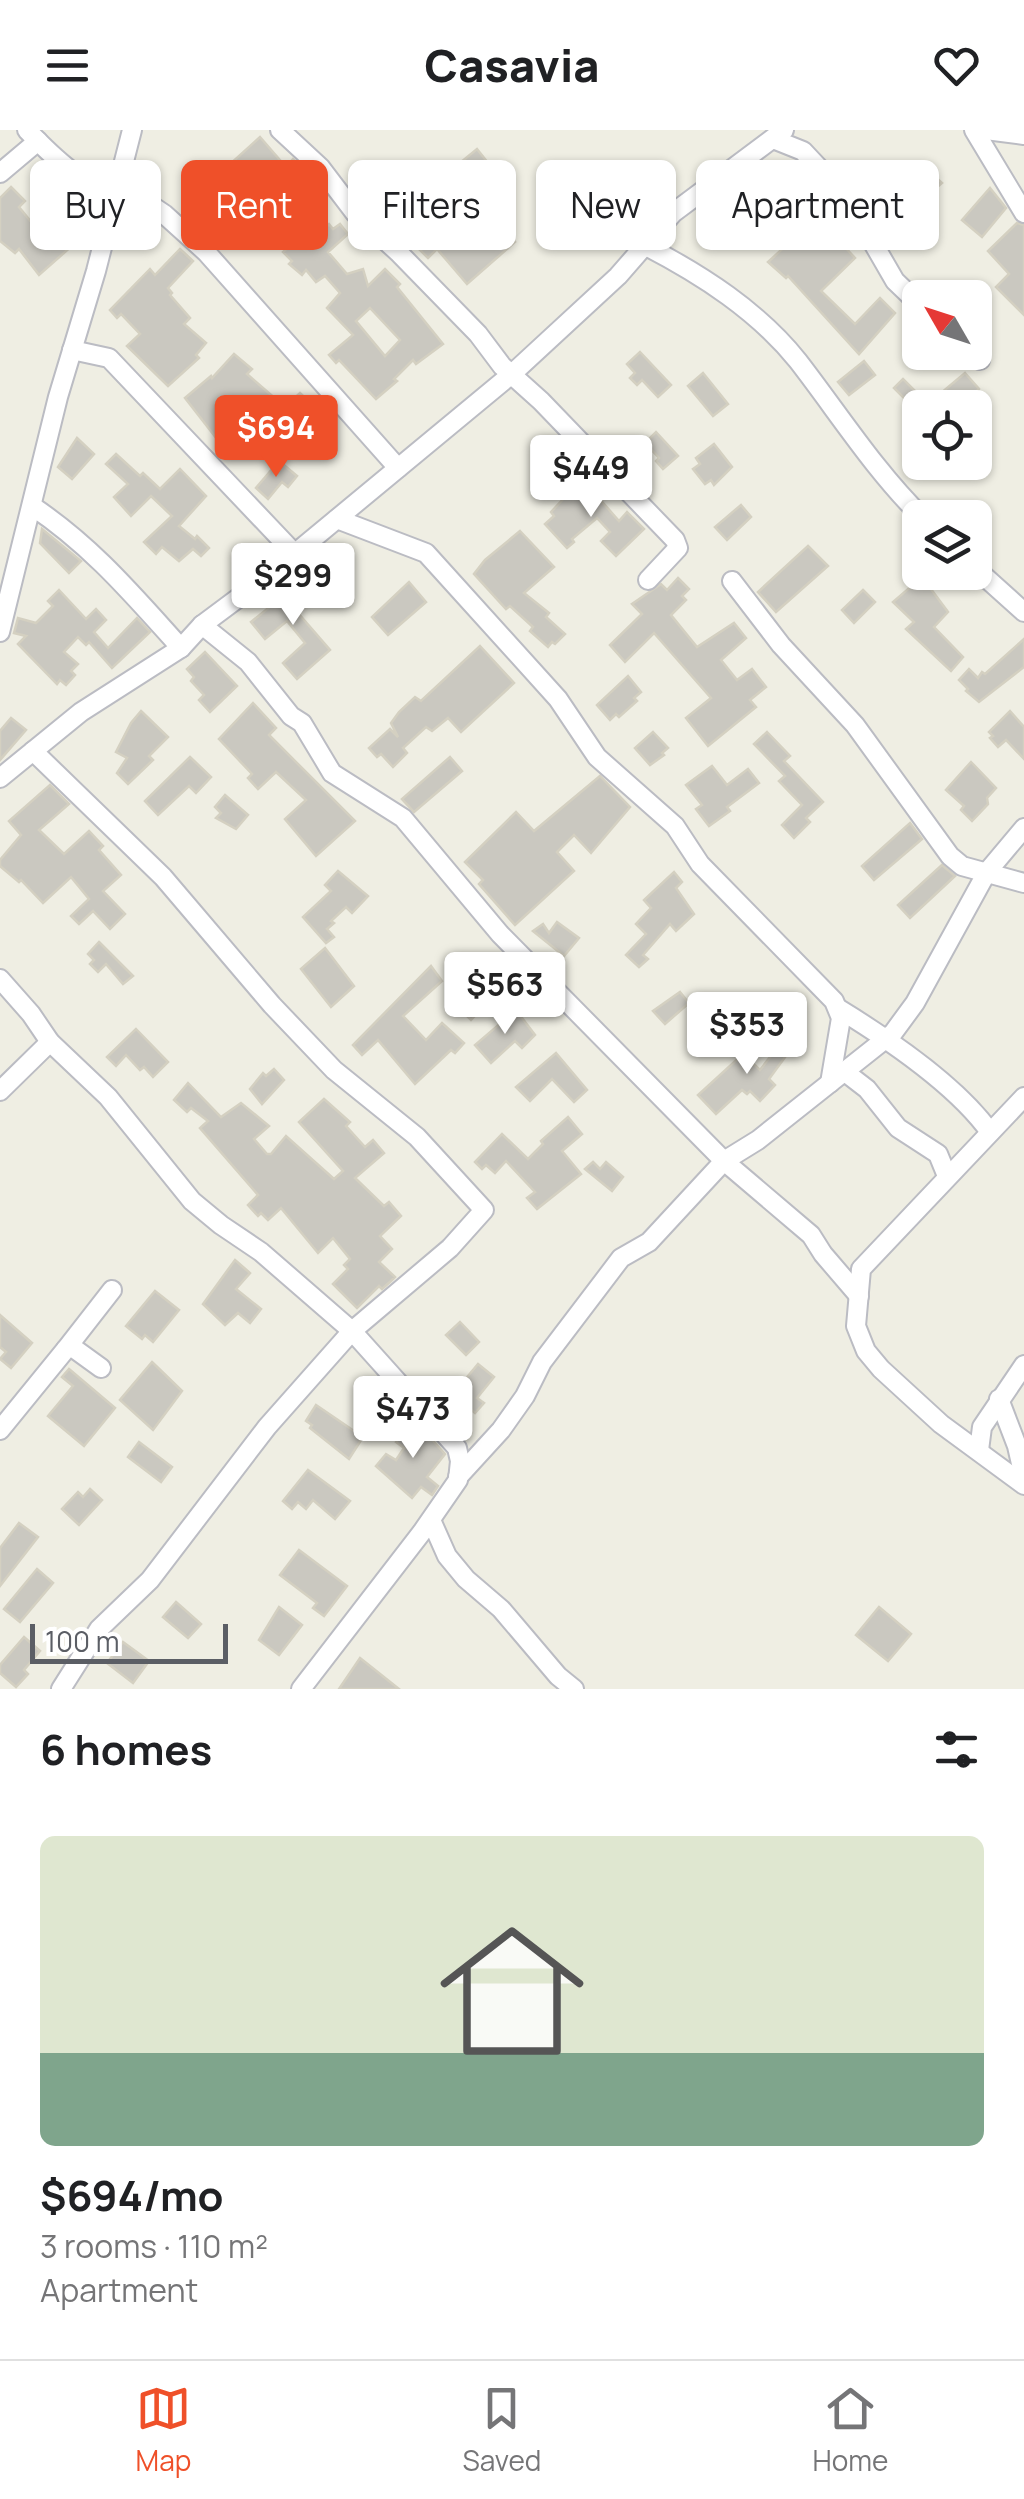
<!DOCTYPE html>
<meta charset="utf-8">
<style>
body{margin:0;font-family:Manrope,sans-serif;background:#f2f2f2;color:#202124;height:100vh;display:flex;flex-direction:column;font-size:38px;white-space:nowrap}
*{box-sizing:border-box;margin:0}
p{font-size:32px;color:#757577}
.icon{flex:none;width:55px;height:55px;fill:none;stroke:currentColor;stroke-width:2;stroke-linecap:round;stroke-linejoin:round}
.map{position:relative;height:1559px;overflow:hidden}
.panel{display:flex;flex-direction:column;background:#fff;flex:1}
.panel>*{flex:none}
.top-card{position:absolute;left:30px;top:30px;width:965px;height:90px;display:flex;gap:20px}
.needle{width:65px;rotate:309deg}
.fabs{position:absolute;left:902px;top:150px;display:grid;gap:20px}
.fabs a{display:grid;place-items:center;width:90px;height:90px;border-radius:15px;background:#fff;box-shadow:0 2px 8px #0004;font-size:50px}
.scale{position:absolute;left:30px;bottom:25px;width:198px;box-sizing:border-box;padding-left:10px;border:5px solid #5b5e65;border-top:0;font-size:28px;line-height:35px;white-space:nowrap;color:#5b5e65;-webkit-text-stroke:8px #fff;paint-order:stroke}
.price{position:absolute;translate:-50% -85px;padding:0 22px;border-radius:10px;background:#fff;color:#222;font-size:32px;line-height:65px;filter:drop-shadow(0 2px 5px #0008)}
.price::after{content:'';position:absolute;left:50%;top:60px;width:30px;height:22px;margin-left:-15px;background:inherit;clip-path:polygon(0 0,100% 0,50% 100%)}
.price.selected{background:#ef5029;color:#fff}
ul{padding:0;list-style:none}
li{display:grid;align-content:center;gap:20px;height:530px;padding:0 40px}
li+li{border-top:2px solid #e0e0e0}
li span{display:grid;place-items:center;height:310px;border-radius:15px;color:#555}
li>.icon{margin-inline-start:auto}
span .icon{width:180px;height:180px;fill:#fffc;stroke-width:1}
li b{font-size:42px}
h2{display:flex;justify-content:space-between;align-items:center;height:120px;padding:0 40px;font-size:42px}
.chip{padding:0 35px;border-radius:15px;background:#fff;box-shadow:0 2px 8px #0004;font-size:35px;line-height:90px}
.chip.selected{background:#ef5029;color:#fff}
header{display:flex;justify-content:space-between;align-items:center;height:130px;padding:0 40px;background:#fff;font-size:45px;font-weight:800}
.dock{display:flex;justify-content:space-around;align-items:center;height:140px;border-top:2px solid #e0e0e0;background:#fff;font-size:28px;color:#757577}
.dock a{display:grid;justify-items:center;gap:5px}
.dock .selected{color:#ef5029}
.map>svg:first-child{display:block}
.building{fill:#cac8c0;stroke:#d4d0c1;stroke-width:2.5;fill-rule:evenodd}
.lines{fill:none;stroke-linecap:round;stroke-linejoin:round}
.minor-casing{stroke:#bbbcc3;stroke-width:22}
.minor{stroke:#fff;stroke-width:18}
</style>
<header><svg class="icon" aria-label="menu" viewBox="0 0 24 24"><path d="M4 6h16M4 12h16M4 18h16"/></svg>Casavia<svg class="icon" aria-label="heart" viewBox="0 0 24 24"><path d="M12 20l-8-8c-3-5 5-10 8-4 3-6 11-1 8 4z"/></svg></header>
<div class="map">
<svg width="1024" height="1559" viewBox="0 0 1024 1559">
<rect width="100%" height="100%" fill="#efeee3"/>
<g class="building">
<path d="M260,7l26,30 7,-8 13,12 -6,8 4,4 -14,15 28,29 3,-2 3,4 5,-5 4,5 7,-5 8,10 -20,18 19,22 16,-5 5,17 17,-17 15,15 -3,3 46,57 -27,20 -3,-4 -19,19 3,2 -21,18 -37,-39 -3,3 -7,-8 24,-20 -26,-27 13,-15 -15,-17 -9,6 -10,-12 -4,5 -13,-11 3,-3 -9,-9 16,-15 -16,-17 4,-3 -25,-24 8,-9 -16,-15 -21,19 25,23 -29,33 -17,-17 4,-5 -21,-21 5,-5 -5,-5 18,-19 4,4zM370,178l30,32 -15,16 -29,-35z"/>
<polygon points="477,19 512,63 489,83 515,112 467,154 437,119 428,128 417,117 427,108 435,116 489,69 460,33"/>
<polygon points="872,35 901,62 925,38 942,53 917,74 914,72 890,98 851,58"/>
<polygon points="404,44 413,55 390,74 411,100 401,106 390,89 375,79 393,58 390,55"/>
<polygon points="11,57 25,71 19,77 37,99 50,88 73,115 39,145 19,119 15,123 0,111 0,68"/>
<polygon points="990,58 1006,78 982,107 962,90"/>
<polygon points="815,89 840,118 843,115 855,128 821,161 855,194 880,168 895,183 859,224 788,146 786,148 768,132"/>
<polygon points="1017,93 1024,95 1024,185 996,157 1009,144 988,121"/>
<polygon points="180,119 193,131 168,158 172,163 170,165 190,188 184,194 206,213 196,225 199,228 168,256 127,216 140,204 121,184 117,188 110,180 150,139 155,145"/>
<polygon points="640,222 671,255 658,267 642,250 637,255 630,248 635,243 627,234"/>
<polygon points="234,224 252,239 247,244 285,277 300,263 334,296 307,321 267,275 264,279 261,276 220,313 185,268 211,246 212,248"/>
<polygon points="864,231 875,245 849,265 838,252"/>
<polygon points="703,243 728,274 713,286 688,256"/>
<polygon points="965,243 979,259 957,278 920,278 920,291 907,278 910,274 894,258 903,249 928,274"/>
<polygon points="656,302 678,326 663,339 656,331 659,328 645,313"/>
<polygon points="77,308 94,324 72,349 58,337"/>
<polygon points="714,314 732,337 714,355 711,350 705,354 693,339 700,334 696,328"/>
<polygon points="116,324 140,346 143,343 160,359 180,339 206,366 179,396 195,409 197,406 209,418 201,426 193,419 179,431 162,417 156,424 144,412 172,386 151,366 131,386 114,367 128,354 106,334"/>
<polygon points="279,331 297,346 288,357 282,352 268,369 256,358"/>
<polygon points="582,349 619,391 627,382 644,399 616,426 601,411 610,402 597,388 572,409 574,412 567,418 545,394 554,386 551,382"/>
<polygon points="741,375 751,387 727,410 715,397"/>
<polygon points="42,399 81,431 69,443 40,413"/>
<polygon points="520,401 554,437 524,463 549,483 546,487 565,504 555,514 552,512 548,517 530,501 533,497 510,476 506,479 474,444 485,430"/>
<polygon points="808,416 828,436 776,482 758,462"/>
<polygon points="299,445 312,460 292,476 330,520 297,549 283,533 305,513 287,491 265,509 251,492 288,462 284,457"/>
<polygon points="922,447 948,482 934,497 963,527 951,541 906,499 914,492 893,472"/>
<polygon points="678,448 689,459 682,466 686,470 671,485 697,517 734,493 746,508 721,530 737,550 752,539 766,557 750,570 756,577 708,616 686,588 711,568 654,503 625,532 610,515 642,484 632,474 661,454 667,460"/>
<polygon points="409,452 426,472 388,505 372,487"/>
<polygon points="59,460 86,489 96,479 106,490 94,502 108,518 137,488 150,502 112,538 89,512 86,515 78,507 64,522 78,534 71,541 75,545 66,555 60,550 57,554 18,514 26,506 14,503 18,488 36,493 53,476 48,471"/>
<polygon points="863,460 875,472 854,493 842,480"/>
<polygon points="1024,509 1024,537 979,572 966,561 968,559 959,550 969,539 978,548 982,542 985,544"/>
<polygon points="480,516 514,553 461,602 448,588 432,601 426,597 403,618 407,623 393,637 381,624 377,627 369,618 390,599 398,607 391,593 399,582 415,567 421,571"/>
<polygon points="205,522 237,556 210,582 199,570 204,565 191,551 194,547 187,539"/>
<polygon points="628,546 641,562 634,568 637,571 619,587 616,584 610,590 597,575"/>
<polygon points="253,573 276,598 269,605 355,691 316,726 285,689 306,670 276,642 258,659 248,648 252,644 219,609"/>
<polygon points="141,581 168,607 149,626 153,630 128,654 117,643 127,628 116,622 131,593"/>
<polygon points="1010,581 1024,597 1024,629 1006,610 998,617 990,608 993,606 989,602"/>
<polygon points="11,588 26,600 0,630 0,601"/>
<polygon points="653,602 668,618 662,623 664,625 650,635 635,618"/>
<polygon points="767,602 790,626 784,631 823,672 806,688 810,692 794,708 782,695 802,675 779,651 785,646 754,614"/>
<polygon points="190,627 211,647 196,663 189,656 158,685 145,671"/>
<polygon points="450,627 462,641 414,682 402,669"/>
<polygon points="971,632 996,658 987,668 988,674 972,691 961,680 964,676 946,660"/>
<polygon points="712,636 727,655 748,639 759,653 727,677 730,681 709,696 696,679 702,675 686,655"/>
<polygon points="600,646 630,677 591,723 574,705 557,722 574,741 515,795 479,754 483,750 465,732 516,682 534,701"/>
<polygon points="50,655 69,674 39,700 64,724 89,701 103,716 99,720 121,745 103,761 125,784 110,799 93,781 79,794 71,786 89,769 71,747 43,773 21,750 19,752 0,736 0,730 21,705 9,691"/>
<polygon points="225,665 248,685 236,699 216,688 221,683 215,677"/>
<polygon points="910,693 922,709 874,750 862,736"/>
<polygon points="942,735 955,746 910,788 898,775"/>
<polygon points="338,741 368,766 352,783 346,777 331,791 334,793 327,799 334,807 326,813 303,787 331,761 325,755"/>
<polygon points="674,742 682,752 676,758 694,784 676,801 670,794 643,825 648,829 639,837 626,825 646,804 636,794 651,778 644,770"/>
<polygon points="557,792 579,808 564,826 533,801 543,794 549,803"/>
<polygon points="99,812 133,846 123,854 106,834 98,842 90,834 94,830 88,824"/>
<polygon points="325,818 354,856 331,877 301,839"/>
<polygon points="431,836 442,851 403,886 426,910 442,893 464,913 455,923 451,920 415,954 378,910 362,925 353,915"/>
<polygon points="476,846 495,865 486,881 483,877 471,890 456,875 473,859 468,854"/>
<polygon points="680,862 689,873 665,894 653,881"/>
<polygon points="748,872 758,881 750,888 753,891 743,901 755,914 747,921 717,891 725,883 730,888"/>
<polygon points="516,880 535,905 522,918 515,911 491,933 475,915"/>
<polygon points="793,897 802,904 769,949 775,955 760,971 750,961 747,964 742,960 716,984 698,965 743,924 760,940"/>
<polygon points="136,899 168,932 153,947 144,937 140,940 126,925 116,936 107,927"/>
<polygon points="556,923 587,960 574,972 552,949 530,971 516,957"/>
<polygon points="274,939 284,950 262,974 250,959 263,943 266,946"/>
<polygon points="188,953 221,987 241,973 269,996 254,1009 267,1024 271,1024 286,1006 334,1049 343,1041 299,992 324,969 350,992 346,996 365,1017 373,1010 384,1023 355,1048 384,1076 389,1072 401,1086 380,1106 392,1119 379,1132 395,1147 391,1151 382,1159 379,1156 357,1178 333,1154 348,1139 344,1135 350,1129 333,1108 318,1123 281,1078 268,1090 261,1083 258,1086 248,1075 258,1065 200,998 208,991 191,978 187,982 174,970"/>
<polygon points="568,987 582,1004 562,1021 581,1044 537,1079 527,1068 535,1062 506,1031 495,1043 486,1035 482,1039 475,1032 502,1004 528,1029 543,1014 541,1011"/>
<polygon points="593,1032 600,1039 606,1032 623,1047 612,1061 585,1039"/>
<polygon points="235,1130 250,1143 236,1159 261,1179 250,1193 238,1183 225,1195 203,1174"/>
<polygon points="155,1161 179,1180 153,1212 145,1205 142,1209 126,1196"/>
<polygon points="0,1185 32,1213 11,1238 0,1229 6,1222 0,1217"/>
<polygon points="460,1192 479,1212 466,1225 446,1205"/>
<polygon points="152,1232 182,1261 153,1300 120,1270"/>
<polygon points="478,1234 494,1247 477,1268 484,1273 475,1283 453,1264"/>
<polygon points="69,1239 115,1278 84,1316 48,1286 73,1256 62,1247"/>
<polygon points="372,1261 388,1273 372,1293 357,1280 361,1276 358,1274"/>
<polygon points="316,1275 363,1307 349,1329 310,1298 312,1295 306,1291"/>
<polygon points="413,1289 445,1324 427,1347 438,1356 432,1365 421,1357 412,1368 376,1336 386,1324 396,1330 404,1318 396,1312"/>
<polygon points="139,1312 172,1337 161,1352 128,1327"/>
<polygon points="308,1340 350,1371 335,1389 313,1370 306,1379 298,1372 292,1379 283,1371"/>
<polygon points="90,1359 102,1370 79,1395 62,1379 78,1362 83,1367"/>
<polygon points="19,1393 38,1407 0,1456 0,1418"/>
<polygon points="299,1420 347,1456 324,1486 313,1478 317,1473 280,1445"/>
<polygon points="37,1439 53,1453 20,1492 4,1479"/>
<polygon points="176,1472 201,1494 188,1508 163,1487"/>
<polygon points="279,1477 302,1495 279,1525 259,1510"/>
<polygon points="879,1477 911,1504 888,1531 856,1505"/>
<polygon points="24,1507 40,1521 24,1540 28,1544 16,1557 0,1543 0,1535"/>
<polygon points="123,1512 149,1531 133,1553 107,1533"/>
<polygon points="360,1528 399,1559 339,1559"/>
</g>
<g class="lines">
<g class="minor-casing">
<g id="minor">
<path d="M27,0c26,27 66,68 106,63l31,21 42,38 192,216"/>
<polyline points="280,0 320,37 355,83 398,122 478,204 502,236 541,271 675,410 678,418 648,450"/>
<polyline points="974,0 1024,83"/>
<polyline points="986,0 1024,5"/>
<polyline points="773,9 803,21 818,37 858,87 895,151 920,175"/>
<polyline points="0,43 38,11"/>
<path d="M646,116c56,29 112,65 152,115 41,53 77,110 125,157"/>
<polyline points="72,220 109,228 295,424"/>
<polyline points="973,222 980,230"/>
<path d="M32,376c60,40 101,89 149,142"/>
<polyline points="337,389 426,423 558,569 597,627 675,696 700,734 834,871 841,888 830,953"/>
<polyline points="975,438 1024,482"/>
<polyline points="732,451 781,515 855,595 950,726 962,736 1024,753"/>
<polyline points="202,495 248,532 291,586 302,593 332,643 403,688 500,804 724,1031 758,1010 893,903 915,873 987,742 1024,698"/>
<polyline points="0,502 58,267 96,141 132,0"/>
<polyline points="33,621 163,747 272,875 334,940 417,1007 484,1080 450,1118 352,1201 267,1297 150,1450 99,1499 61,1559"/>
<polyline points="0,648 81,582 181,518 202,495 269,445 513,243 618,146 673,83 784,0"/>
<polyline points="0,849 31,884 50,912 108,967 192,1071 221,1095 261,1122 352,1201 457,1318 460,1331 458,1350 422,1402 301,1559"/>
<path d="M839,879c49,30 118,77 151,123"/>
<polyline points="845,942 867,959 898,998 938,1024 947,1046"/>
<polyline points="0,961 50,912"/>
<polyline points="1024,967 861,1139 856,1196 866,1221 881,1239 941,1294 1024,1355"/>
<polyline points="66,1219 112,1160"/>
<polyline points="999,1269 1017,1316 1024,1347"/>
<polyline points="0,1300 66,1219 72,1217 101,1238"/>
<polyline points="979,1320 982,1297 1024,1235"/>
<polyline points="458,1347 501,1300 525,1266 542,1232 621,1128 649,1112 724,1031 811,1105 823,1124 859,1166"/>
<polyline points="431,1390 447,1426 466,1449 501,1479 558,1546 574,1559"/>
</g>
</g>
<use href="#minor" class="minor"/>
</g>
</svg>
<div class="fabs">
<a><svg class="needle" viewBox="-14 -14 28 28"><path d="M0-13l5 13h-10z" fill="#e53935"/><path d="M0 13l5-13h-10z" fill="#757577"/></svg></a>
<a><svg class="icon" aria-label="locate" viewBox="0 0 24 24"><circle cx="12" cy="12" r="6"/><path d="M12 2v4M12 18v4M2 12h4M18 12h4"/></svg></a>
<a><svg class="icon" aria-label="layers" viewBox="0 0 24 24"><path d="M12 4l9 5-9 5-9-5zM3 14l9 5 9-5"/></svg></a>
</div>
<div class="scale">100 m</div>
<b class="price selected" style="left:276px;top:350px">$694</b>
<b class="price" style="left:591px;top:390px">$449</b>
<b class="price" style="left:293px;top:498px">$299</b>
<b class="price" style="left:505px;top:907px">$563</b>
<b class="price" style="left:747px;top:947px">$353</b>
<b class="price" style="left:413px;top:1331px">$473</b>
<div class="top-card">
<a class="chip">Buy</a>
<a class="chip selected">Rent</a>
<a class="chip">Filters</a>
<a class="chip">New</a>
<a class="chip">Apartment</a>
</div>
</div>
<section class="panel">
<h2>6 homes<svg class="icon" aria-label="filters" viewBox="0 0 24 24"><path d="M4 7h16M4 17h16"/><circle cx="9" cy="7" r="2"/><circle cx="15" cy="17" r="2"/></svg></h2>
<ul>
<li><span style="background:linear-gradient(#dfe7d0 70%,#7fa58c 0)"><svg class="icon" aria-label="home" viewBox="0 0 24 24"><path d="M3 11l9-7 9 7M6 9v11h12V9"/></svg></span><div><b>$694/mo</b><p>3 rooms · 110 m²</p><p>Apartment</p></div></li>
</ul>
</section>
<nav class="dock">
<a class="selected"><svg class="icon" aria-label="map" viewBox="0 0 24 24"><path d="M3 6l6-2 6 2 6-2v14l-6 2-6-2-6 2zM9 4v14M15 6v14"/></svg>Map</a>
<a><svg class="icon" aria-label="saved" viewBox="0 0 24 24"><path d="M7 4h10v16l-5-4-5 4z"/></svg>Saved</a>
<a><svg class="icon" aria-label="home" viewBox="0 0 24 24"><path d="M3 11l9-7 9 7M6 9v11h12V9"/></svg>Home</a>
</nav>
